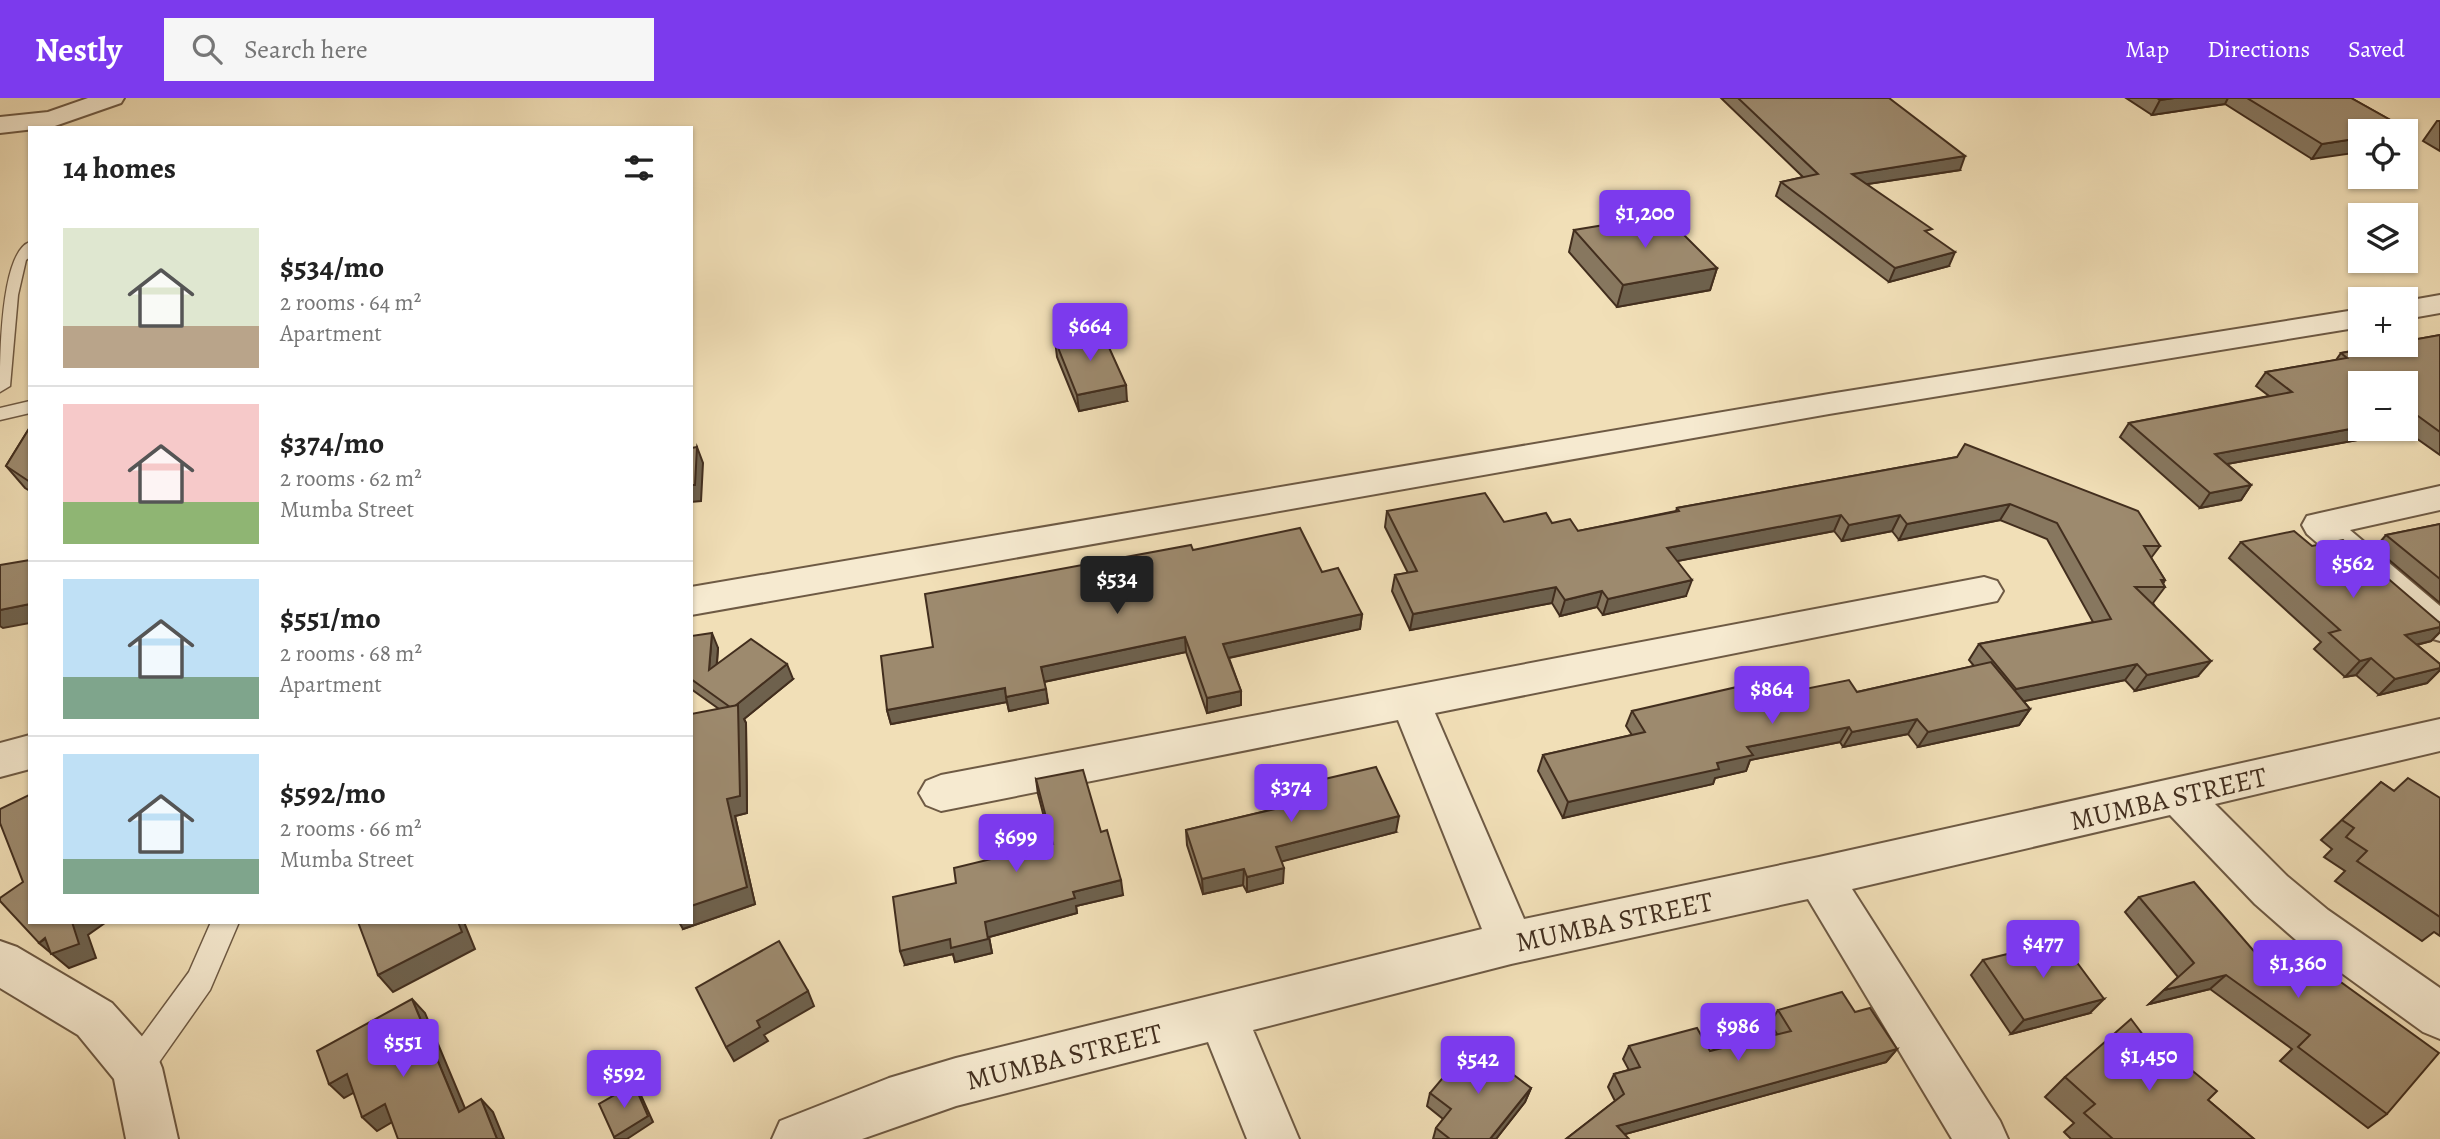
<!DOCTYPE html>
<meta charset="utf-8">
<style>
body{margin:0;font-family:Alegreya,serif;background:#f6f6f6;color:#222;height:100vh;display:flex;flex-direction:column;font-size:26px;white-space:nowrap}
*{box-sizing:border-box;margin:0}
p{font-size:23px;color:#767676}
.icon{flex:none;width:38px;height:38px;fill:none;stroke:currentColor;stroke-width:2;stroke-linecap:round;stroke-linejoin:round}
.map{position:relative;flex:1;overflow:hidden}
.sheet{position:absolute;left:28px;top:28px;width:665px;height:798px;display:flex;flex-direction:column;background:#fff;border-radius:0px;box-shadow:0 2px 5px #0004}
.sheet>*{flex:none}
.controls{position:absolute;left:2348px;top:21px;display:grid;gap:14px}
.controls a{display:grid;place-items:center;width:70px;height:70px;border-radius:0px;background:#fff;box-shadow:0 2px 5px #0004;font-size:35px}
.price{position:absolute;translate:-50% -60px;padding:0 16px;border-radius:7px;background:#7c3aed;color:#fff;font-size:23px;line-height:46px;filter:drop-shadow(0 2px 4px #0008)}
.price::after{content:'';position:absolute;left:50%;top:42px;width:21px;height:16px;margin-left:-10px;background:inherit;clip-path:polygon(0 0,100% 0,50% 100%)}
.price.active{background:#222;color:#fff}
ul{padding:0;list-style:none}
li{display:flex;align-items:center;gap:21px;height:175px;padding:0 35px}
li+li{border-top:2px solid #e0e0e0}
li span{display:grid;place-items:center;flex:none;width:196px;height:140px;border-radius:0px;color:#555}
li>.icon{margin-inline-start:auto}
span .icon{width:84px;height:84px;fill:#fffc;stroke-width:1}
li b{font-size:30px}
h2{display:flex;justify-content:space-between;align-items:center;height:84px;padding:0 35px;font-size:30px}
header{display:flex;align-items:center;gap:42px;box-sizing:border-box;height:98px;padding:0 35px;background:#7c3aed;color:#fff}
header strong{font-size:33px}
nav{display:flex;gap:38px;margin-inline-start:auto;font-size:24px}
.search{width:490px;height:63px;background:#f6f6f6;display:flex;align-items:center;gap:18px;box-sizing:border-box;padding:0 24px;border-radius:0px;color:#767676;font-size:26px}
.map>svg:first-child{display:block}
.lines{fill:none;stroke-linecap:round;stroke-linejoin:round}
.service-casing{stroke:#6e5a44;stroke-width:3}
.minor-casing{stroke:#6e5a44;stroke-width:4}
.service{fill:#f6ead0;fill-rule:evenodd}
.minor{fill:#f6ead0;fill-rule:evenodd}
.wall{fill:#87775f;stroke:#422e1e;stroke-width:2}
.shaded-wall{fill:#6e614d;stroke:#422e1e;stroke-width:2}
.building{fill:#9d8a6e;stroke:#422e1e;stroke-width:2}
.labels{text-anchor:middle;stroke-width:7;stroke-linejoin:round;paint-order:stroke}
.near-street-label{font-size:28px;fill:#422e1e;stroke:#f6ead0}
</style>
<header>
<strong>Nestly</strong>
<div class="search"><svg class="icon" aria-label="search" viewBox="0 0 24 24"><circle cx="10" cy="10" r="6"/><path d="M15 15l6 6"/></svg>Search here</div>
<nav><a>Map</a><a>Directions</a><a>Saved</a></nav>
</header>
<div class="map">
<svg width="2440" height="1041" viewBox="0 0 2440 1041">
<rect width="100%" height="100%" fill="#f1dfb7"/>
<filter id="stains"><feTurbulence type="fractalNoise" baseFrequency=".00286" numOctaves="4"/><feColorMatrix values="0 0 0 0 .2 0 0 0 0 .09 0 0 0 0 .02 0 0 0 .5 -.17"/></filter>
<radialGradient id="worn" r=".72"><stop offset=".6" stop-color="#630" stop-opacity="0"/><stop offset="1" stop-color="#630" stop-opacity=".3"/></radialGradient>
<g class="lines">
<g class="service-casing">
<g id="service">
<path d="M30,144v15l-4,3 -8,35 -8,91 -10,6c0,-33 0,-140 30,-150z"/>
<polygon points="30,303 30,315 0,322 0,310"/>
<polygon points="211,824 239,824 210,892 148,980 137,984 126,980 122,970 126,960 189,874"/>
</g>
</g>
<g class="minor-casing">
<g id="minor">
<polygon points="88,0 124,0 121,5 52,29 0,35 0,19 48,14"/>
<polygon points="2440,197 2440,215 2406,221 2406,203"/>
<polygon points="2361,211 2361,229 1829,316 691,517 691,489 1829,296"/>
<polygon points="2440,388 2440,412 2350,432 2440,508 2440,543 2426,539 2307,436 2302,427 2307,418 2320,415"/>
<polygon points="1984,479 1997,483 2003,493 1997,503 1435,615 1524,821 1819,759 2440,621 2440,653 2215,706 2287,778 2328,812 2440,890 2440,941 2423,934 2296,842 2255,806 2170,717 1852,791 2000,1023 2008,1041 1952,1041 1808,801 1511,866 1253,932 1299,1041 1247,1041 1208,944 956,1008 862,1041 772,1041 780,1023 889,980 956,960 1482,831 1398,622 941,713 926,707 919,695 926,683 941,677"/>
<polygon points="30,637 30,671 0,679 0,645"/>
<polygon points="0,843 17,849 112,905 155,953 162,970 178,1041 126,1041 114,981 78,937 0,890"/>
</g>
</g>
<use href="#service" class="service"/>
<use href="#minor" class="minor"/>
</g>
<g class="wall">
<polygon points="1721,0 1889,0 1960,72 1867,86 1949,168 1889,184 1776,98 1781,84 1803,79"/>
<polygon points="2126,0 2351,0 2410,33 2406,38 2406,33 2312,61 2225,6 2152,17"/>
<polygon points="2437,23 2440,23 2440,53 2423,43"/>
<polygon points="1574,132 1717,170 1710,192 1617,209 1569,154"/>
<polygon points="2440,237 2440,357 2406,333 2227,366 2251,387 2241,402 2200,410 2120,339 2129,325 2269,298 2256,288 2266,274 2336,262 2341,255"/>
<polygon points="1055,242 1127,303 1079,313 1057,259"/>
<polygon points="30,329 30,393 25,390 6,368"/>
<polygon points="1957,359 2160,448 2151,460 2165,482 2163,486 2165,489 2153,505 2198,578 2135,593 2125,582 2023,603 2030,611 2019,627 1918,649 1908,636 1843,649 1840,644 1750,662 1746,673 1715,680 1713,686 1563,720 1538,673 1543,657 1632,637 1626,628 1632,613 1857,594 1974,568 1969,562 1979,546 2093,524 2047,441 2000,422 1899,442 1892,433 1842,443 1834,433 1677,463 1686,498 1603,517 1597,509 1560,518 1552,505 1410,532 1392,493 1395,477 1408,475 1385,429 1387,413 1504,424 1552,425 1578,433 1676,413 1677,410"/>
<polygon points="2440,426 2440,505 2375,450 2386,437"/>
<polygon points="2241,444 2312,448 2440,525 2440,534 2431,543 2417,547 2440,566 2440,572 2427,585 2379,597 2356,577 2345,579 2314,551 2321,544 2229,460"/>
<polygon points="1193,452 1322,474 1362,516 1360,531 1229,560 1241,593 1241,607 1207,615 1186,554 1044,584 1048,605 1009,613 1007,604 891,626 887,612 933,549"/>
<polygon points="691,538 718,550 717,566 793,581 744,621 746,625 747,715 735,718 755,806 683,831 719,611 691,591"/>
<polygon points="1036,681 1101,734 1123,797 1076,808 1077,815 989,839 992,855 955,864 953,856 905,867 956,785 1051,746 1038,696"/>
<polygon points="2381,684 2394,693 2440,700 2440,838 2434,834 2422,843 2335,783 2345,773 2324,759 2332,751 2321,742"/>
<polygon points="1299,687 1396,734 1282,763 1283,785 1247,794 1243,787 1203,796 1187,747 1186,732 1299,705 1298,703"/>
<polygon points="2139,799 2276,879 2302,856 2387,1016 2368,1030 2280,963 2292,951 2210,891 2149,906 2178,879 2125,814"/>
<polygon points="1983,862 2090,915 2011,936 1971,877"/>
<polygon points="1778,912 1855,914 1897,951 1886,964 1625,1036 1566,1041 1615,1003 1608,989 1614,976 1629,972 1623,961 1629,948 1710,953 1777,936 1770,925"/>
<polygon points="2159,958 2208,1002 2254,1041 2071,1041 2064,1034 2074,1025 2045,999 2065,979"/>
<polygon points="1531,990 1525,1004 1496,1041 1433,1041 1436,1030 1443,1021 1427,1008 1430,995"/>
</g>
<g class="shaded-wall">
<polygon points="2174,0 2228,0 2225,6 2152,17 2160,2"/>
<polygon points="2361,40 2361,54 2312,61 2322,46"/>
<polygon points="1965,58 1960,72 1848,89 1852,76"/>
<polygon points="1955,154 1949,168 1889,184 1895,170"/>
<polygon points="1717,170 1710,192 1617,209 1623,187"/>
<polygon points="1126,287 1127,303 1079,313 1077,297"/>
<polygon points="2418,318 2406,333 2205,370 2215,356 2361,329 2361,331 2406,331 2406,320"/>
<polygon points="697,349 703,365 701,403 691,404 691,387"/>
<polygon points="2251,387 2241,402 2200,410 2210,395"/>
<polygon points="2010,406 2000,422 1899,442 1907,426"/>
<polygon points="1841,417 1834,433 1662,466 1667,450"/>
<polygon points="1900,417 1892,433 1842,443 1849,427"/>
<polygon points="1692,482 1686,498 1603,517 1608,501"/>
<polygon points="1556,489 1552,505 1410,532 1413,516"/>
<polygon points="1602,493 1597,509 1560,518 1565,502"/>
<polygon points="30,506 30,525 3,530 0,528 0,512"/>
<polygon points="1362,516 1360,531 1223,561 1223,546"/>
<polygon points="2440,529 2440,534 2431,543 2390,553 2405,537"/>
<polygon points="712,535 718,550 715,587 709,572"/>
<polygon points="1185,539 1186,554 1043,584 1041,569"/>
<polygon points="2371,560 2356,577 2345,579 2360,563"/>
<polygon points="2211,563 2198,578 2135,593 2147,577"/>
<polygon points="787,566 793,581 744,621 746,625 747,715 735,718 755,806 683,831 679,824 691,824 691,808 727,701 732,610"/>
<polygon points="2137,566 2125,582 2006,607 2016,591"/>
<polygon points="2440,570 2440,572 2427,585 2379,597 2395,581"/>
<polygon points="1005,590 1007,604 891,626 887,612"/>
<polygon points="1046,591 1048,605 1009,613 1006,599"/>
<polygon points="1241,593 1241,607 1207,615 1207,600"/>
<polygon points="2030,611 2019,627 1918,649 1928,634"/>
<polygon points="1917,621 1908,636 1843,649 1852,634"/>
<polygon points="1849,629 1840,644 1750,662 1746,673 1715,680 1713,686 1563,720 1568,704 1717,665 1747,649"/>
<polygon points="1399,718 1396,734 1276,765 1276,749"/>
<polygon points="1284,770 1283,785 1247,794 1247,779"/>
<polygon points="1244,771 1243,787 1203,796 1202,781"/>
<polygon points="1121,782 1123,797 1076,808 1077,815 989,839 992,855 955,864 953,856 905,867 900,853 1073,794"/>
<polygon points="72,824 105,825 88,837 96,860 69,870 39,845"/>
<polygon points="458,824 464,824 475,851 393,894 378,877"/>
<polygon points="2226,877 2210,891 2149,906 2164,892"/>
<polygon points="808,893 814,908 764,937 768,943 734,963 726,949 757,923"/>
<polygon points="412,901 425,915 472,1027 459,1014"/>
<polygon points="2104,901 2090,915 2011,936 2024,922"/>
<polygon points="1897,951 1886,964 1611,1040 1617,1028"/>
<polygon points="347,976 362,990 344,1000 329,986"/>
<polygon points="634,986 639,993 653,1024 627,1041 615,1041 614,1039"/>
<polygon points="1531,990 1525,1004 1496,1041 1490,1041"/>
<polygon points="481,1001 493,1014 504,1041 497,1041"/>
<polygon points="385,1006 399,1020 377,1033 362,1019"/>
</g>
<g class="building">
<polygon points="1738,0 1889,0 1965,58 1852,76 1932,131 1925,133 1955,154 1895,170 1781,84 1818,76"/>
<polygon points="2157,0 2174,0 2160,2"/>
<polygon points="2247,0 2351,0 2410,33 2361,33 2361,40 2322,46"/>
<polygon points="1664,117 1717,170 1623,187 1574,132"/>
<polygon points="1102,234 1126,287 1077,297 1055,242"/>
<polygon points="2440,237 2440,334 2418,318 2406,320 2406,285 2361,285 2361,329 2215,356 2251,387 2210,395 2129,325 2292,294 2266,274 2347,260 2341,255 2386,247 2406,247 2406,243"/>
<polygon points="30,329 30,384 6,368"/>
<polygon points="1965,346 2138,413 2160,448 2144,448 2165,482 2161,482 2165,489 2135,489 2211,563 2147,577 2137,566 2016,591 1979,546 2111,521 2057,425 2010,406 1907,426 1900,417 1849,427 1841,417 1667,450 1692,482 1608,501 1602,493 1565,502 1556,489 1413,516 1395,477 1417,473 1387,413 1485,395 1504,424 1546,415 1552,425 1570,421 1578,433 1679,413 1677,410 1957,359"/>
<polygon points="697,349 695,387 691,387 691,350"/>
<polygon points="2440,426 2440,481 2386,437"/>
<polygon points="1300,430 1322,474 1338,470 1362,516 1223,546 1241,593 1207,600 1185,539 1041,569 1046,591 1006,599 1005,590 887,612 881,558 933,549 925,496 1191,447 1193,452"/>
<polygon points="2294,433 2312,448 2343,442 2440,525 2440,529 2405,537 2440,566 2440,570 2395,581 2371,560 2360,563 2329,535 2340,532 2241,444"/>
<polygon points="30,462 30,506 0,512 0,467"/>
<polygon points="712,535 709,572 751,541 787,566 735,608 730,609 691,581 691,538"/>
<polygon points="1991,564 2030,611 1928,634 1917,621 1852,634 1849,629 1747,649 1753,657 1717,665 1719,671 1568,704 1543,657 1645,634 1632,613 1737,589 1746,603 1849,582 1857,594"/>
<polygon points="738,607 740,698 727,701 747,789 691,808 691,616"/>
<polygon points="1376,669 1399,718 1276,749 1284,770 1247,779 1244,771 1202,781 1186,732 1305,704 1299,687"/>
<polygon points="1083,672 1101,734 1107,732 1121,782 1073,794 1075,800 985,824 988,841 951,850 950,841 900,853 893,799 956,785 954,770 1053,746 1036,681"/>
<polygon points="2408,680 2440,700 2440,819 2357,763 2367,753 2346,739 2354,730 2342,722 2381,684 2394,693"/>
<polygon points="29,697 30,824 72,824 79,846 51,856 45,840 39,845 0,803 0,800 23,784 0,725 0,711"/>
<polygon points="2194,784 2278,881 2302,856 2439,955 2387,1016 2298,949 2310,937 2226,877 2164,892 2194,865 2139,799"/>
<polygon points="358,824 458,824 462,834 378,877"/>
<polygon points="779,843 808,893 757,923 760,929 726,949 696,890"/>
<polygon points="2061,843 2104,901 2024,922 1983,862"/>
<polygon points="1842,894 1855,914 1870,910 1897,951 1617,1028 1629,1041 1566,1041 1624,996 1614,976 1640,969 1629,948 1697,930 1710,953 1791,933 1778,912"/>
<polygon points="412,901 459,1014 481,1001 497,1041 398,1041 385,1006 362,1019 347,976 329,986 317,953"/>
<polygon points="2131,921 2159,958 2166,951 2217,993 2208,1002 2254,1041 2113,1041 2084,1015 2095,1006 2065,979"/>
<polygon points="1472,945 1531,990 1490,1041 1450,1041 1436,1030 1451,1011 1430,995"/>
<polygon points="634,986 648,1018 614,1039 599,1006"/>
</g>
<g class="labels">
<g class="near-street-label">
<text transform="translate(2168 700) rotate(-13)" y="10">MUMBA STREET</text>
<text transform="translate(1614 823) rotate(-12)" y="10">MUMBA STREET</text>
<text transform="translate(1064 958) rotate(-14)" y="10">MUMBA STREET</text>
</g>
</g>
<rect width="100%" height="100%" filter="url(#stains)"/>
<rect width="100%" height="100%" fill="url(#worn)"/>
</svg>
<div class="controls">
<a><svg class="icon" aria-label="locate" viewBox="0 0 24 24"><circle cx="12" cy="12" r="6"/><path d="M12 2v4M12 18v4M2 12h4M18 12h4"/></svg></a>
<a><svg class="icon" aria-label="layers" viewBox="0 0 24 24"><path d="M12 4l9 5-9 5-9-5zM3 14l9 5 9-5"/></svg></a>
<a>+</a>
<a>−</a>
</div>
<b class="price" style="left:1645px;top:152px">$1,200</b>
<b class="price" style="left:1090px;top:265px">$664</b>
<b class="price" style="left:2353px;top:502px">$562</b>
<b class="price active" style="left:1117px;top:518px">$534</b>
<b class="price" style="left:1772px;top:628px">$864</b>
<b class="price" style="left:1291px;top:726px">$374</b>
<b class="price" style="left:1016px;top:776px">$699</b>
<b class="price" style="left:2043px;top:882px">$477</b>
<b class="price" style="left:2298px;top:902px">$1,360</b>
<b class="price" style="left:1738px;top:965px">$986</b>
<b class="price" style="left:403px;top:981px">$551</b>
<b class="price" style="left:2149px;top:995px">$1,450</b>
<b class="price" style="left:1478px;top:998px">$542</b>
<b class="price" style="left:624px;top:1012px">$592</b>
<section class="sheet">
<h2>14 homes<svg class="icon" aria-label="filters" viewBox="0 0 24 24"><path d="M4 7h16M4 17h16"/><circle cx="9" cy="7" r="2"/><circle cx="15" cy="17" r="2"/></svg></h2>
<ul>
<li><span style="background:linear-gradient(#dfe7d0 70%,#b9a48a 0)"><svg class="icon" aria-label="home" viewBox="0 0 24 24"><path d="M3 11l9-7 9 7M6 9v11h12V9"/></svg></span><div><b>$534/mo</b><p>2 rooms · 64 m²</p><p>Apartment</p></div></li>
<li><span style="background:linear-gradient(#f6c9c9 70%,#8fb573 0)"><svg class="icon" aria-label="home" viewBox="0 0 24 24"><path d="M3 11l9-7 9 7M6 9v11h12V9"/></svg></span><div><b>$374/mo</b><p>2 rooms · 62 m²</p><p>Mumba Street</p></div></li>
<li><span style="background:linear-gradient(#bfe0f5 70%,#7fa58c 0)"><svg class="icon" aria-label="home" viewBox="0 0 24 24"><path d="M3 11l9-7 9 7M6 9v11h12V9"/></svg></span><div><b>$551/mo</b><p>2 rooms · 68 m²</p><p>Apartment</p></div></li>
<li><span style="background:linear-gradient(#bfe0f5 75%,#7fa58c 0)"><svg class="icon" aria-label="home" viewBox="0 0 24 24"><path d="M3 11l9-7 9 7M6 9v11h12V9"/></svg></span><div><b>$592/mo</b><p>2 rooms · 66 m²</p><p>Mumba Street</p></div></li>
</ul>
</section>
</div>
